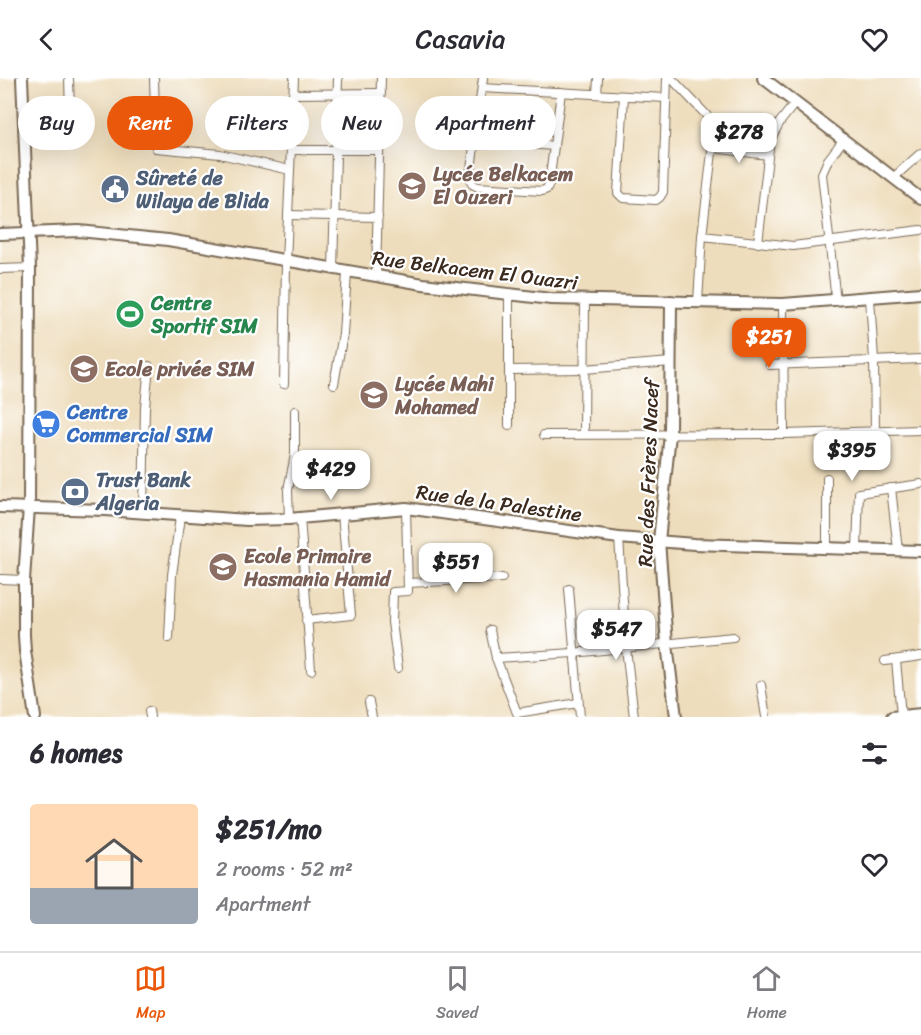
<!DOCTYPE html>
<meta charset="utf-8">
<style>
body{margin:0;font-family:Sriracha,sans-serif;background:#f2f2f3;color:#2b2b33;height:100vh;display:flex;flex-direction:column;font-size:22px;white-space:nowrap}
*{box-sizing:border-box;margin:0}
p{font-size:20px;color:#7c7c81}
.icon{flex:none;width:33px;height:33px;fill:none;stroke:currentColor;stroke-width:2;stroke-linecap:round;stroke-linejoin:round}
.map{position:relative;height:639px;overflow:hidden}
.drawer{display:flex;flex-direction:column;background:#fff;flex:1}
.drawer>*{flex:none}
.hud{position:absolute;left:18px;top:18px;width:600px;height:54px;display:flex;gap:12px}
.price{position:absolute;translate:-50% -51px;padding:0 14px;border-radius:12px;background:#fff;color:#222;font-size:20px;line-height:39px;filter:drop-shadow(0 2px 3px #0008)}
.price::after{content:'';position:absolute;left:50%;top:36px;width:18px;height:14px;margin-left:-9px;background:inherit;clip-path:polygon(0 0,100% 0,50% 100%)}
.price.current{background:#ea580c;color:#fff}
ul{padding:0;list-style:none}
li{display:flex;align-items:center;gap:18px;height:150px;padding:0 30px}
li+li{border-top:2px solid #e1e1e2}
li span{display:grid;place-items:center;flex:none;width:168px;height:120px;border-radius:6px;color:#555}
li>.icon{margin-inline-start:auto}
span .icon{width:72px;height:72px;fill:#fffc;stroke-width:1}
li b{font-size:26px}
h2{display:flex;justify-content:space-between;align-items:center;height:72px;padding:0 30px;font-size:26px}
.tag{padding:0 21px;border-radius:27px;background:#fff;box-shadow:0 6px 24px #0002;font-size:21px;line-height:54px}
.tag.current{background:#ea580c;color:#fff}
header{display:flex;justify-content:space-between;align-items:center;height:78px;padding:0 30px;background:#fff;font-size:27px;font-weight:600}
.tabs{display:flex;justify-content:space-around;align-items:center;height:84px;border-top:2px solid #e1e1e2;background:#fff;font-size:16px;color:#7c7c81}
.tabs a{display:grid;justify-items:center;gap:3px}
.tabs .current{color:#ea580c}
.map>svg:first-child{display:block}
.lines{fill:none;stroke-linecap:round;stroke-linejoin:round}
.street-casing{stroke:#7a6955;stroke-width:10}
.secondary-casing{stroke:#7a6955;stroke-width:14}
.street{stroke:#fff;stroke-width:8}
.secondary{stroke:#fff;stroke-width:10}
.labels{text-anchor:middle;stroke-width:4.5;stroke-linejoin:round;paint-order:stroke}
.education-label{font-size:20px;font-weight:bold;fill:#785e54;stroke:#fff;text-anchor:start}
.service-label{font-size:20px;font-weight:bold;fill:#4e5e75;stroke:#fff;text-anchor:start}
.street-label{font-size:20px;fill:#3b2a1e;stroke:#fff}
.leisure-label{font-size:20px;font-weight:bold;fill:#27864d;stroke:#fff;text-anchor:start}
.shop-label{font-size:20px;font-weight:bold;fill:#366cbe;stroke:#fff;text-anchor:start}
</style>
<header><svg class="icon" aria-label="back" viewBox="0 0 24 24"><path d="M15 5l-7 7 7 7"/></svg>Casavia<svg class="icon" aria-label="heart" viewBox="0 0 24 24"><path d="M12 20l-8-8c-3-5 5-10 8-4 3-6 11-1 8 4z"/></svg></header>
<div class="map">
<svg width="921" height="639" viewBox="0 0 921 639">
<rect width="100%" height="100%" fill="#fff"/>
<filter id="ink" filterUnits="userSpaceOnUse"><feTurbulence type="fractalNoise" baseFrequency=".0167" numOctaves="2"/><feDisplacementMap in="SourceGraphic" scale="12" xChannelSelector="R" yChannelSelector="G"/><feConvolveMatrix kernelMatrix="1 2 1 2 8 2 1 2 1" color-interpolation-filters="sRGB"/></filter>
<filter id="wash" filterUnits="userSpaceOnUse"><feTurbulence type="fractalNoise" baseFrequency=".008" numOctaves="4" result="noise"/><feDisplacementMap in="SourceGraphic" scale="24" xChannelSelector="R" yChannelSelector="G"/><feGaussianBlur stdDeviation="1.35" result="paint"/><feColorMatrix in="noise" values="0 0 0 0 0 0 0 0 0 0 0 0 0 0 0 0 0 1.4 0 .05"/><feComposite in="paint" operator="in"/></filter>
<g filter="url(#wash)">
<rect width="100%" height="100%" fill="#eeddbc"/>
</g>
<g filter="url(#ink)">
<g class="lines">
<g class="street-casing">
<g id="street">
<polyline points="69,0 70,35"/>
<polyline points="154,0 156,70 220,76 290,92"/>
<polyline points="483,0 470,99 472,106 478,109 542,113 547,111 549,106 561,14"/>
<polyline points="671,0 713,44 715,49 702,158"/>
<polyline points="482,10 666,20"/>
<polyline points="293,16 381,15"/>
<polyline points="597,16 598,0"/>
<polyline points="624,18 618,115 623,120 656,122 660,119 663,114 667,0"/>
<polyline points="476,62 554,68"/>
<polyline points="714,70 768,77"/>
<polyline points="291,72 379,72"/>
<polyline points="893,100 921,75"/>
<polyline points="288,137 378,139"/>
<polyline points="758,165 770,62 780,44 795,25"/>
<polyline points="0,191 30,190"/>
<polyline points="333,192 338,0"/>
<polyline points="376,198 381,0"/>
<polyline points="509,218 509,347"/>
<polyline points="870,220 874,282 875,353"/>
<polyline points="836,223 822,96 828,82 844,61"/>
<polyline points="698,224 702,158 793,168 921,152"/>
<polyline points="783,226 784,356"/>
<polyline points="770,287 921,281"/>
<polyline points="510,292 584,291 671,284"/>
<polyline points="284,306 286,184 294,0"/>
<polyline points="334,306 343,256 347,195"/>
<polyline points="584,356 585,223"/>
<polyline points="544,357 784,356 921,352"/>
<polyline points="827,400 827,470"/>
<polyline points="891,410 898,472"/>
<polyline points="143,434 145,329 149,288"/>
<polyline points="300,439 311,592"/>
<polyline points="289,441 288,412 295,377 295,333"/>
<polyline points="619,460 626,570 634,639"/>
<polyline points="857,471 859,415 921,406"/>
<polyline points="0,501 24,502"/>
<polyline points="409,505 502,500"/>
<polyline points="569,511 580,639"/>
<polyline points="306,542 351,537 342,436"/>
<polyline points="490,552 496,580 517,635 578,625"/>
<polyline points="169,560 172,497 180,439"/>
<polyline points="496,580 573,575 733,559"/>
<polyline points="896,582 901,638"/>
<polyline points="885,583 921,578"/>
<polyline points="398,590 392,544 393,514 408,513 406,430"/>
<polyline points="761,607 766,639"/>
<polyline points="369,624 372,639"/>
<polyline points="149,633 150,639"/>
</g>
</g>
<g class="secondary-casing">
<g id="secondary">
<polyline points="22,0 30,190 29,429 24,502 24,557 25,573 35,639"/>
<polyline points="763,0 921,121"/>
<polyline points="0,156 79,153 168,162 423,206 551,221 783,226 921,215"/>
<polyline points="671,223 670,356 659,463 667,566 676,639"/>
<polyline points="0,429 105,432 247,442 289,441 406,430 619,460 694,466 921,473"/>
<polyline points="892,639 921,636"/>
</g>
</g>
<use href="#street" class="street"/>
<use href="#secondary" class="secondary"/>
</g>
</g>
<defs>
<g id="school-disc" transform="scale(1.5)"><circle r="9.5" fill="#8d6e63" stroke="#fff"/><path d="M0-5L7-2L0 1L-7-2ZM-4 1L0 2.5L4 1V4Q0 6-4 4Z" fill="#fff"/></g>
<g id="civic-disc" transform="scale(1.5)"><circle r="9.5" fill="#5c6f8a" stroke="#fff"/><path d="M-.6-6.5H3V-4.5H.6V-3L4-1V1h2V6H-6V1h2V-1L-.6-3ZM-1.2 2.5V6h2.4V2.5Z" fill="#fff"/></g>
<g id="stadium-disc" transform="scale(1.5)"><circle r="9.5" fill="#2e9e5b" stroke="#fff"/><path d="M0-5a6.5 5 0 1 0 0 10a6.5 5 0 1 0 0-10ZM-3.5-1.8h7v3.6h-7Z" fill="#fff"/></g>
<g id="supermarket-disc" transform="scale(1.5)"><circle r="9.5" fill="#3f7fe0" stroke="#fff"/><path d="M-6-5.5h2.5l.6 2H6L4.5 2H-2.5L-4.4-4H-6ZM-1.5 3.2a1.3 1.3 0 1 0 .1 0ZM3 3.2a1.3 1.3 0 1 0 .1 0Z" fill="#fff"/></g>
<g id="bank-disc" transform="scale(1.5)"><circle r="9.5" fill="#5c6f8a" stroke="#fff"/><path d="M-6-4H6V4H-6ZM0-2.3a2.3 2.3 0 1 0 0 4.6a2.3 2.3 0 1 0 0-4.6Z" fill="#fff"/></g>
</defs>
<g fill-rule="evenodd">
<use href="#school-disc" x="412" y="108"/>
<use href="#civic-disc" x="115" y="111"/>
<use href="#stadium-disc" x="130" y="236"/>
<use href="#school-disc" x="84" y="291"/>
<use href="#school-disc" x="374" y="317"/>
<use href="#supermarket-disc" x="46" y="346"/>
<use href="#bank-disc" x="75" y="414"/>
<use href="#school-disc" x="223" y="489"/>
</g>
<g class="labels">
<g class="education-label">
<text x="433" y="103">Lycée Belkacem<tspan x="433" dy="23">El Ouzeri</tspan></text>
<text x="105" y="298">Ecole privée SIM</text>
<text x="395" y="313">Lycée Mahi<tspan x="395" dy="23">Mohamed</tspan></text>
<text x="244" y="485">Ecole Primaire<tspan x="244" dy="23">Hasmania Hamid</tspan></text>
</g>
<g class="service-label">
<text x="136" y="107">Sûreté de<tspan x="136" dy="23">Wilaya de Blida</tspan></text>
<text x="96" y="409">Trust Bank<tspan x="96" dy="23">Algeria</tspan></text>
</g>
<g class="street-label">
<text transform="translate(475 192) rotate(7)" y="7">Rue Belkacem El Ouazri</text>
<text transform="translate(648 395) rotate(-88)" y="7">Rue des Frères Nacef</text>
<text transform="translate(499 425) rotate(8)" y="7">Rue de la Palestine</text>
</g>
<g class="leisure-label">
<text x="151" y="232">Centre<tspan x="151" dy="23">Sportif SIM</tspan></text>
</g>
<g class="shop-label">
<text x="67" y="341">Centre<tspan x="67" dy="23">Commercial SIM</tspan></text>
</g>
</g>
</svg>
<b class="price" style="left:739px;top:86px">$278</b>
<b class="price current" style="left:769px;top:291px">$251</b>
<b class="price" style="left:852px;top:404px">$395</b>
<b class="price" style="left:331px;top:423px">$429</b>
<b class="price" style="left:456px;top:516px">$551</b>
<b class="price" style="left:616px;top:583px">$547</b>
<div class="hud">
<a class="tag">Buy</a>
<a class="tag current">Rent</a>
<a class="tag">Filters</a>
<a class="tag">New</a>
<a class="tag">Apartment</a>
</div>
</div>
<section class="drawer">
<h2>6 homes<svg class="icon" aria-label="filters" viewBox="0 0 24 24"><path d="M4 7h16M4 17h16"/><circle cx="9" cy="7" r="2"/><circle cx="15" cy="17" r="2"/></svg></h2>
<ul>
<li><span style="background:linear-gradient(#ffd9b3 70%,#9aa5b1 0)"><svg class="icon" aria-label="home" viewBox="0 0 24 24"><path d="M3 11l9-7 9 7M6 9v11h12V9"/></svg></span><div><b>$251/mo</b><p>2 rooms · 52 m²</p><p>Apartment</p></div><svg class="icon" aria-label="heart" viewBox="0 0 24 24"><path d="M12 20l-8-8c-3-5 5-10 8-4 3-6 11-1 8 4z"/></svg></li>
</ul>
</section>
<nav class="tabs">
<a class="current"><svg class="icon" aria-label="map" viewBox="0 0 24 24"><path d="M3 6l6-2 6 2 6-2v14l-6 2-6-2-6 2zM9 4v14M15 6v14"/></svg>Map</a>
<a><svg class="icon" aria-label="saved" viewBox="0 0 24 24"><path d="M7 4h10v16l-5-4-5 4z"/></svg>Saved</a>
<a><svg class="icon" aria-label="home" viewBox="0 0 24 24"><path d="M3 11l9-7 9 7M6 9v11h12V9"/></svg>Home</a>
</nav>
